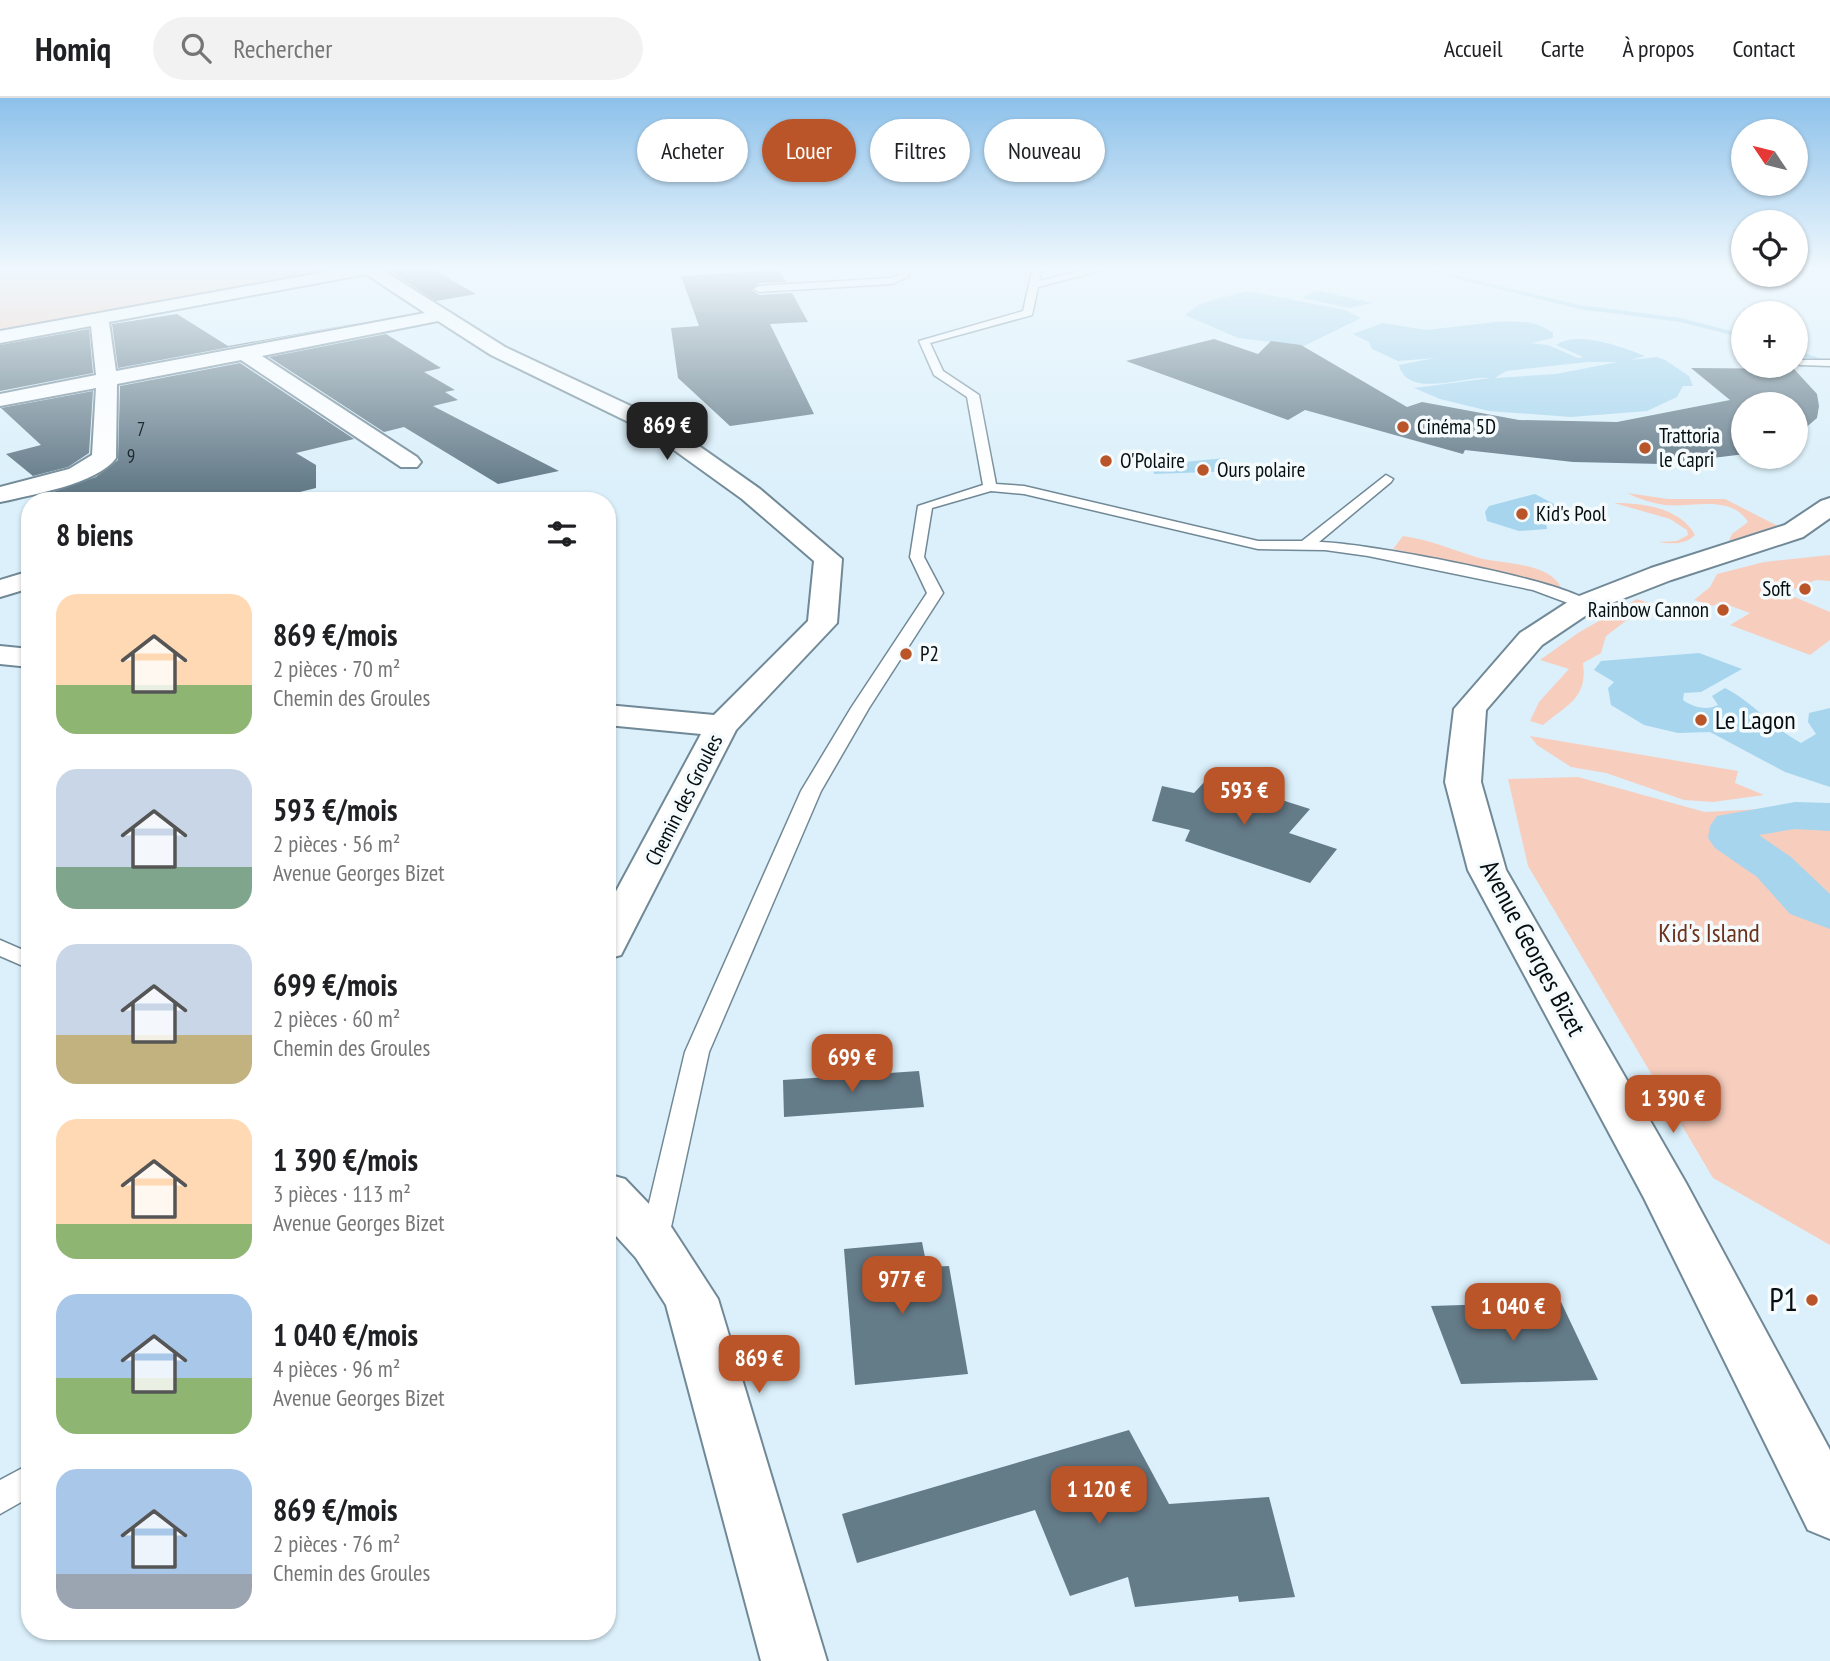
<!DOCTYPE html>
<html lang="fr">
<meta charset="utf-8">
<style>
body{margin:0;font-family:"PT Sans Narrow",sans-serif;background:#f2f2f2;color:#202124;height:100vh;display:flex;flex-direction:column;font-size:26px;white-space:nowrap}
*{box-sizing:border-box;margin:0}
p{font-size:23px;color:#757577}
.icon{flex:none;width:38px;height:38px;fill:none;stroke:currentColor;stroke-width:2;stroke-linecap:round;stroke-linejoin:round}
.map{position:relative;flex:1;overflow:hidden}
.sheet{position:absolute;left:21px;top:394px;width:595px;height:1148px;display:flex;flex-direction:column;background:#fff;border-radius:28px;box-shadow:0 2px 5px #0004}
.sheet>*{flex:none}
.top-card{position:absolute;left:637px;top:21px;width:665px;height:63px;display:flex;gap:14px}
.needle{width:46px;rotate:305deg}
.controls{position:absolute;left:1731px;top:21px;display:grid;gap:14px}
.controls a{display:grid;place-items:center;width:77px;height:77px;border-radius:50%;background:#fff;box-shadow:0 2px 5px #0004;font-size:35px}
.price{position:absolute;translate:-50% -60px;padding:0 16px;border-radius:14px;background:#ba5429;color:#fff;font-size:23px;line-height:46px;filter:drop-shadow(0 2px 4px #0008)}
.price::after{content:'';position:absolute;left:50%;top:42px;width:21px;height:16px;margin-left:-10px;background:inherit;clip-path:polygon(0 0,100% 0,50% 100%)}
.price.on{background:#222;color:#fff}
ul{padding:0;list-style:none}
li{display:flex;align-items:center;gap:21px;height:175px;padding:0 35px}
li span{display:grid;place-items:center;flex:none;width:196px;height:140px;border-radius:21px;color:#555}
li>.icon{margin-inline-start:auto}
span .icon{width:84px;height:84px;fill:#fffc;stroke-width:1}
li b{font-size:30px}
h2{display:flex;justify-content:space-between;align-items:center;height:84px;padding:0 35px;font-size:30px}
.chip{padding:0 24px;border-radius:32px;background:#fff;box-shadow:0 2px 5px #0004;font-size:24px;line-height:63px}
.chip.on{background:#ba5429;color:#fff}
header{display:flex;align-items:center;gap:42px;box-sizing:border-box;height:98px;padding:0 35px;background:#fff;border-bottom:2px solid #e0e0e0}
header strong{font-size:33px}
nav{display:flex;gap:38px;margin-inline-start:auto;font-size:24px}
.search{width:490px;height:63px;background:#f2f2f2;display:flex;align-items:center;gap:18px;box-sizing:border-box;padding:0 24px;border-radius:38px;color:#757577;font-size:26px}
.map>svg:first-child{display:block}
.green{fill:#f7cebe}
.water{fill:#a6d5ed;fill-rule:evenodd}
.lines{fill:none;stroke-linecap:round;stroke-linejoin:round}
.stream{fill:#a6d5ed;fill-rule:evenodd}
.canal{fill:#a6d5ed;fill-rule:evenodd}
.building{fill:#647b88}
.service-casing{stroke:#718996;stroke-width:3}
.minor-casing{stroke:#718996;stroke-width:4}
.service{fill:#fff;fill-rule:evenodd}
.minor{fill:#fff;fill-rule:evenodd}
.poi-dot{fill:#ba5429;stroke:#f5fbfd;stroke-width:2.5}
.labels{text-anchor:middle;stroke-width:7;stroke-linejoin:round;paint-order:stroke}
.far-number-label{font-size:19px;fill:#1e2930}
.far-poi-label{font-size:21px;fill:#060e12;stroke:#f5fbfd;text-anchor:start}
.far-street-label{font-size:21px;fill:#060e12;stroke:#f5fbfd}
.poi-label{font-size:26px;fill:#060e12;stroke:#f5fbfd;text-anchor:start}
.park-label{font-size:26px;fill:#6c321c;stroke:#f5fbfd}
.street-label{font-size:26px;fill:#060e12;stroke:#f5fbfd}
.near-poi-label{font-size:32px;fill:#060e12;stroke:#f5fbfd;text-anchor:end}
</style>
<header>
<strong>Homiq</strong>
<div class="search"><svg class="icon" aria-label="search" viewBox="0 0 24 24"><circle cx="10" cy="10" r="6"/><path d="M15 15l6 6"/></svg>Rechercher</div>
<nav><a>Accueil</a><a>Carte</a><a>À propos</a><a>Contact</a></nav>
</header>
<div class="map">
<svg width="1830" height="1563" viewBox="0 0 1830 1563">
<rect width="100%" height="100%" fill="#dbf0fb"/>
<g class="green">
<polygon points="0,169 353,169 0,232"/>
<path d="M1627,395l41,6h57l53,27 -50,17 4,-9 16,-12c-17,-28 -57,-14 -83,-17 -13,-2 -26,-6 -38,-12z"/>
<path d="M1614,405c27,0 66,4 81,32 -10,10 -24,9 -37,7l19,-1 11,-6 -1,-5 -17,-11z"/>
<path d="M1403,438c27,4 48,13 73,21 26,8 71,4 85,30l-168,-38z"/>
<polygon points="1830,457 1830,483 1816,482 1785,495 1830,514 1830,542 1810,557 1730,527 1750,515 1720,504 1713,508 1694,502 1710,489 1717,476 1764,464"/>
<path d="M1637,501l23,8 -33,13 -21,16 -5,17 -18,10c5,35 -16,42 -40,62l-13,-4 9,-19 30,-33 -29,-9 38,-27z"/>
<polygon points="1530,638 1738,673 1735,685 1764,697 1713,704 1684,702 1606,675 1571,669 1537,647"/>
<polygon points="1578,679 1705,714 1817,708 1830,710 1830,1147 1713,1080 1528,768 1508,681"/>
</g>
<g class="water">
<polygon points="1246,193 1345,212 1361,220 1304,248 1238,240 1185,217 1200,206"/>
<polygon points="1320,193 1372,205 1349,210 1303,200 1311,194"/>
<path d="M1496,224c20,-1 40,-2 57,11v5l-22,5 17,2 30,13 5,-1 -27,-12c22,-15 66,2 89,11l-15,4 27,-3 8,3 24,16 4,10h-10l-6,11 -30,14 -76,6 -82,-6 -49,-12 -26,-11 76,-10c-25,-3 -82,22 -91,-13l36,-7 -37,3 -26,-12 -3,-7 -16,-8 30,-11 43,7zM1587,264h31l-62,12 -61,4 11,-7z"/>
<polygon points="1225,360 1227,364 1234,365 1235,373 1154,376 1153,367"/>
<polygon points="1535,396 1567,413 1546,423 1547,431 1519,433 1487,423 1485,414 1489,408"/>
<path d="M1699,555l43,16 -41,23 -17,1 -1,7c10,7 23,11 35,5l-6,-9 13,-8c29,15 48,40 76,55l15,-9 -8,-12 1,-9 21,-5v79l-45,-15 -75,-40 -32,1 -34,-8 -33,-20 -3,-17 6,-6 -20,-12 7,-9z"/>
</g>
<g class="lines">
<g class="stream">
<polygon points="1411,169 1421,169 1579,207 1680,220 1743,236 1743,240 1680,224 1579,211"/>
<polygon points="1796,252 1830,264 1830,268 1796,256"/>
</g>
<polygon class="canal" points="1795,704 1830,705 1830,733 1795,731 1759,737 1791,759 1830,796 1830,831 1790,816 1757,779 1715,750 1708,740 1710,728 1717,718"/>
</g>
<g class="building">
<polygon points="390,169 429,169 476,196 436,203 388,172"/>
<polygon points="779,172 786,184 759,185 752,192 759,197 792,195 808,224 770,226 814,316 730,328 678,280 671,230 699,228 681,178"/>
<polygon points="177,216 228,248 364,224 118,270 112,226"/>
<polygon points="89,231 93,275 0,293 0,247"/>
<polygon points="386,236 441,270 424,274 455,292 445,294 458,302 433,308 559,373 498,386 404,329 384,334 269,259"/>
<polygon points="1214,241 1258,256 1271,243 1301,247 1407,309 1422,304 1519,322 1617,324 1730,302 1691,270 1794,271 1817,296 1819,308 1817,320 1796,338 1796,306 1743,306 1743,356 1737,357 1662,366 1573,364 1465,352 1463,356 1305,312 1288,322 1126,263"/>
<polygon points="240,265 354,341 296,355 316,367 316,390 268,402 63,402 53,394 96,379 118,362 120,288"/>
<polygon points="93,293 89,355 68,369 33,378 6,356 41,347 1,310"/>
<polygon points="1209,679 1310,711 1289,735 1337,751 1310,785 1185,743 1190,732 1152,723 1162,688 1194,695"/>
<polygon points="919,973 924,1009 784,1019 783,982"/>
<polygon points="922,1144 927,1169 949,1168 968,1276 855,1287 844,1151"/>
<polygon points="1561,1204 1598,1282 1461,1286 1431,1208"/>
<polygon points="1129,1332 1169,1406 1269,1399 1295,1499 1239,1504 1238,1498 1135,1509 1128,1479 1070,1498 1035,1412 857,1465 842,1416"/>
</g>
<g class="lines">
<g class="service-casing">
<g id="service">
<polygon points="901,169 909,169 908,179 892,186 759,194 754,191 759,188 891,180 899,177"/>
<path d="M1033,169h9l-3,14 59,-14h16l-76,20 -6,28 -102,28 13,28 36,24 17,89 28,2 234,55h44l84,-66 7,4 -2,3 -72,60c40,0 250,38 273,62l-8,5 -51,-19 -165,-34 -43,-6 -67,-1 -234,-55 -33,-3 -59,17 -8,49 19,36 -74,115 -48,83 -112,261 -41,189 -4,8 -10,3 -10,-3 -4,-8 45,-189 116,-261 50,-83 76,-115 -17,-36 8,-51 65,-21 -16,-88 -33,-22 -15,-34 104,-30z"/>
<polygon points="1796,262 1830,262 1830,268 1800,267 1796,265"/>
<polygon points="0,842 30,855 30,871 0,858"/>
<polygon points="30,1366 30,1399 0,1416 0,1382"/>
</g>
</g>
<g class="minor-casing">
<g id="minor">
<path d="M353,169h34l-3,4 121,76 160,75 95,67 82,70 -5,64 -101,107 -115,225 -14,4v-51l94,-174 -94,-9v-20l107,10 94,-94 6,-60 -72,-62 -93,-67 -158,-77 -53,-34 -176,35 155,101 4,5 -4,5h-16l-160,-107 -124,24 -1,74c-18,26 -85,37 -116,44v-15l69,-18 23,-14 4,-67 -96,18v-12l96,-19 -5,-49 -91,17v-12zM366,176l59,39 -309,58 -7,-49z"/>
<polygon points="1830,400 1830,420 1803,439 1671,482 1594,512 1542,547 1486,612 1481,684 1506,772 1686,1085 1830,1352 1830,1441 1808,1432 1644,1100 1468,772 1445,684 1454,611 1520,535 1574,500 1651,470 1785,427 1821,403"/>
<polygon points="30,473 30,490 0,499 0,482"/>
<polygon points="0,548 30,551 30,569 0,566"/>
<polygon points="607,1076 625,1081 672,1130 718,1201 827,1563 761,1563 666,1207 636,1160 607,1128"/>
</g>
</g>
<use href="#service" class="service"/>
<use href="#minor" class="minor"/>
</g>
<linearGradient id="sky" x2="0" y2="1"><stop stop-color="#8dc1ea"/><stop offset="0.44" stop-color="#eff8fd"/><stop offset="1" stop-color="#eff8fd" stop-opacity="0"/></linearGradient>
<rect width="1830" height="388" fill="url(#sky)"/>
<g class="poi-dot">
<circle cx="1403" cy="329" r="7"/>
<circle cx="1645" cy="350" r="7"/>
<circle cx="1106" cy="363" r="7"/>
<circle cx="1203" cy="372" r="7"/>
<circle cx="1522" cy="416" r="7"/>
<circle cx="1805" cy="491" r="7"/>
<circle cx="1723" cy="512" r="7"/>
<circle cx="906" cy="556" r="7"/>
<circle cx="1701" cy="622" r="7"/>
<circle cx="1812" cy="1202" r="7"/>
</g>
<g class="labels">
<g class="far-number-label">
<text x="141" y="338">7</text>
<text x="131" y="365">9</text>
</g>
<g class="far-poi-label">
<text x="1417" y="336">Cinéma 5D</text>
<text x="1659" y="345">Trattoria<tspan x="1659" dy="24">le Capri</tspan></text>
<text x="1120" y="370">O'Polaire</text>
<text x="1217" y="379">Ours polaire</text>
<text x="1536" y="423">Kid's Pool</text>
<text x="1791" y="498" text-anchor="end">Soft</text>
<text x="1709" y="519" text-anchor="end">Rainbow Cannon</text>
<text x="920" y="563">P2</text>
</g>
<g class="far-street-label">
<text transform="translate(684 702) rotate(-63)" y="7">Chemin des Groules</text>
</g>
<g class="poi-label">
<text x="1715" y="631">Le Lagon</text>
</g>
<g class="park-label">
<text x="1709" y="844">Kid's Island</text>
</g>
<g class="street-label">
<text transform="translate(1533 850) rotate(62)" y="9">Avenue Georges Bizet</text>
</g>
<g class="near-poi-label">
<text x="1798" y="1213">P1</text>
</g>
</g>
</svg>
<div class="controls">
<a><svg class="needle" viewBox="-14 -14 28 28"><path d="M0-13l5 13h-10z" fill="#e53935"/><path d="M0 13l5-13h-10z" fill="#757577"/></svg></a>
<a><svg class="icon" aria-label="locate" viewBox="0 0 24 24"><circle cx="12" cy="12" r="6"/><path d="M12 2v4M12 18v4M2 12h4M18 12h4"/></svg></a>
<a>+</a>
<a>−</a>
</div>
<b class="price on" style="left:667px;top:364px">869 €</b>
<b class="price" style="left:1244px;top:729px">593 €</b>
<b class="price" style="left:852px;top:996px">699 €</b>
<b class="price" style="left:1673px;top:1037px">1 390 €</b>
<b class="price" style="left:902px;top:1218px">977 €</b>
<b class="price" style="left:1513px;top:1245px">1 040 €</b>
<b class="price" style="left:759px;top:1297px">869 €</b>
<b class="price" style="left:1099px;top:1428px">1 120 €</b>
<div class="top-card">
<a class="chip">Acheter</a>
<a class="chip on">Louer</a>
<a class="chip">Filtres</a>
<a class="chip">Nouveau</a>
</div>
<section class="sheet">
<h2>8 biens<svg class="icon" aria-label="filters" viewBox="0 0 24 24"><path d="M4 7h16M4 17h16"/><circle cx="9" cy="7" r="2"/><circle cx="15" cy="17" r="2"/></svg></h2>
<ul>
<li><span style="background:linear-gradient(#ffd9b3 65%,#8fb573 0)"><svg class="icon" aria-label="home" viewBox="0 0 24 24"><path d="M3 11l9-7 9 7M6 9v11h12V9"/></svg></span><div><b>869 €/mois</b><p>2 pièces · 70 m²</p><p>Chemin des Groules</p></div></li>
<li><span style="background:linear-gradient(#c9d6e8 70%,#7fa58c 0)"><svg class="icon" aria-label="home" viewBox="0 0 24 24"><path d="M3 11l9-7 9 7M6 9v11h12V9"/></svg></span><div><b>593 €/mois</b><p>2 pièces · 56 m²</p><p>Avenue Georges Bizet</p></div></li>
<li><span style="background:linear-gradient(#c9d6e8 65%,#c2b280 0)"><svg class="icon" aria-label="home" viewBox="0 0 24 24"><path d="M3 11l9-7 9 7M6 9v11h12V9"/></svg></span><div><b>699 €/mois</b><p>2 pièces · 60 m²</p><p>Chemin des Groules</p></div></li>
<li><span style="background:linear-gradient(#ffd9b3 75%,#8fb573 0)"><svg class="icon" aria-label="home" viewBox="0 0 24 24"><path d="M3 11l9-7 9 7M6 9v11h12V9"/></svg></span><div><b>1 390 €/mois</b><p>3 pièces · 113 m²</p><p>Avenue Georges Bizet</p></div></li>
<li><span style="background:linear-gradient(#a9c7e8 60%,#8fb573 0)"><svg class="icon" aria-label="home" viewBox="0 0 24 24"><path d="M3 11l9-7 9 7M6 9v11h12V9"/></svg></span><div><b>1 040 €/mois</b><p>4 pièces · 96 m²</p><p>Avenue Georges Bizet</p></div></li>
<li><span style="background:linear-gradient(#a9c7e8 75%,#9aa5b1 0)"><svg class="icon" aria-label="home" viewBox="0 0 24 24"><path d="M3 11l9-7 9 7M6 9v11h12V9"/></svg></span><div><b>869 €/mois</b><p>2 pièces · 76 m²</p><p>Chemin des Groules</p></div></li>
</ul>
</section>
</div>
